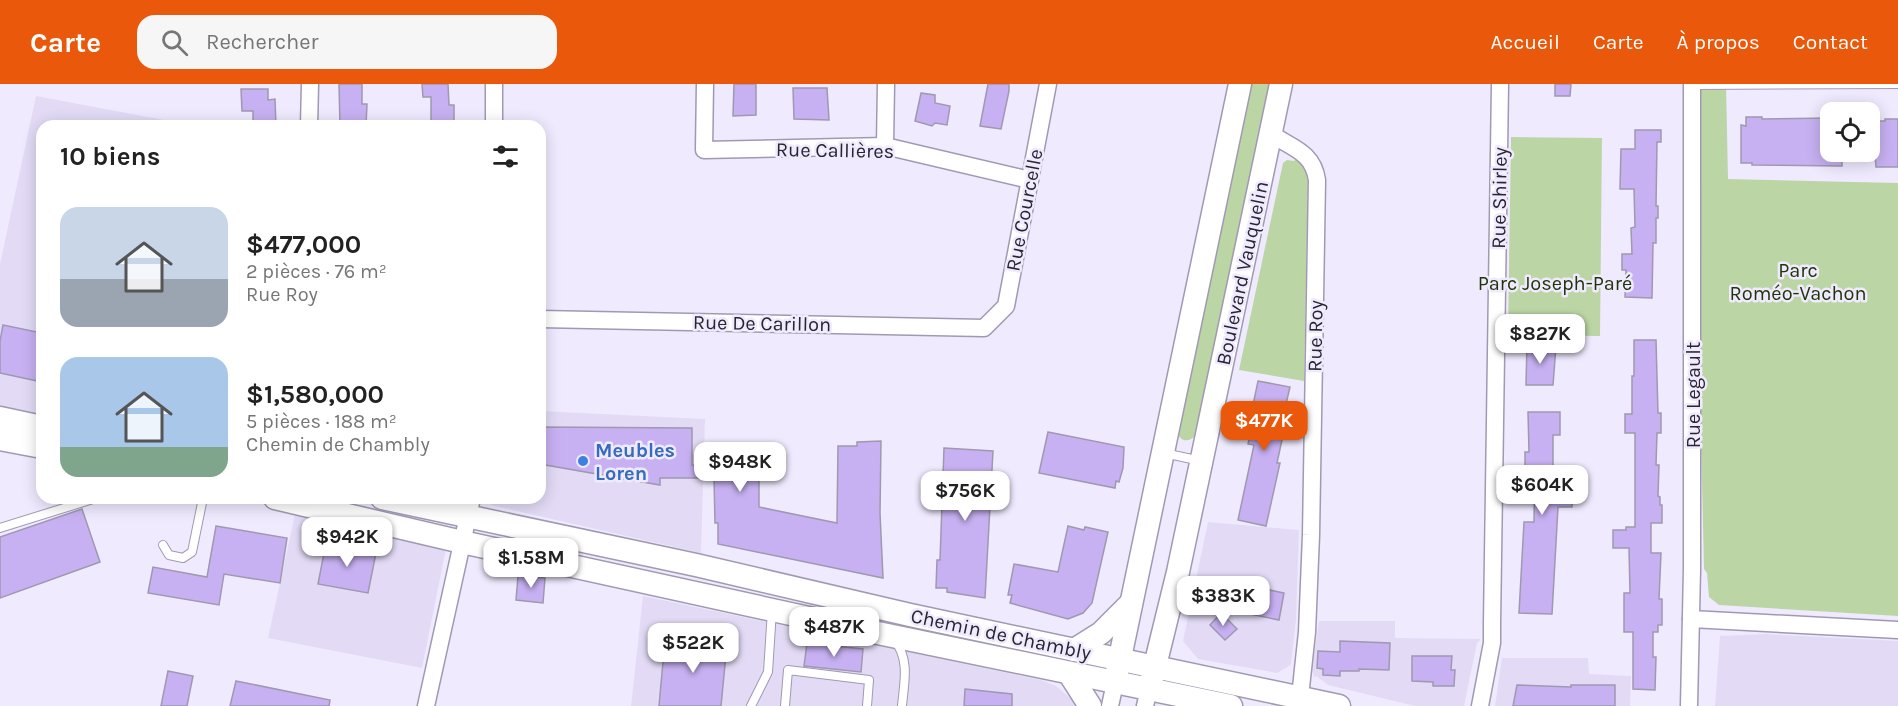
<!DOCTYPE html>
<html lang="fr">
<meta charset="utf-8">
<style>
body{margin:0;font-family:Karla,sans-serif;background:#f6f6f6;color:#222;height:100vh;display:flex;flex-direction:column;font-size:22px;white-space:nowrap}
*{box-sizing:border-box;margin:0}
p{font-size:20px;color:#767676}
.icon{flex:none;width:33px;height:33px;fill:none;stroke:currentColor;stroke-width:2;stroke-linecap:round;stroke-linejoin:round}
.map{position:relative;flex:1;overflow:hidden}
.drawer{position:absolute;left:36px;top:36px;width:510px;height:384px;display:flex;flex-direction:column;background:#fff;border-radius:18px;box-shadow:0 3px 15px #0003}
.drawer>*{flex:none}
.tools{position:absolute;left:1820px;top:18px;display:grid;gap:12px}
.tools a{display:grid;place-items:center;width:60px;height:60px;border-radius:12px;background:#fff;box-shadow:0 3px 15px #0003;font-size:30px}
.price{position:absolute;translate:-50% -51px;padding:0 14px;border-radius:12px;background:#fff;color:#222;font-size:20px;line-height:39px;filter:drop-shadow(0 2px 3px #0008)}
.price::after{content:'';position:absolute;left:50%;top:36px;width:18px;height:14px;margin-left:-9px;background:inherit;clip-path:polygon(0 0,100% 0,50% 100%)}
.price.current{background:#ea580c;color:#fff}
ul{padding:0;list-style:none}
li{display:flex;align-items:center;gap:18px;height:150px;padding:0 24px}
li span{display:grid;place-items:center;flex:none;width:168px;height:120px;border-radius:18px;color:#555}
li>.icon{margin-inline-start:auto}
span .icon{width:72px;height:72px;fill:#fffc;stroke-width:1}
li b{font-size:26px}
h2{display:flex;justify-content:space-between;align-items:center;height:72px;padding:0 24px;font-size:26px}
header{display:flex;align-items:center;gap:36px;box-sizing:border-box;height:84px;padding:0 30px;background:#ea580c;color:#fff}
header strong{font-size:28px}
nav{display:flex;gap:33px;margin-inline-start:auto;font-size:21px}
.search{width:420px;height:54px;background:#f6f6f6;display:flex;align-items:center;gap:15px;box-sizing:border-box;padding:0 21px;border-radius:18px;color:#767676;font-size:22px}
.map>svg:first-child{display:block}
.built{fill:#e3dbf6}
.green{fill:#bbd6a4}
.building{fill:#c7b1f2;stroke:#9f98b0;stroke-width:1.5}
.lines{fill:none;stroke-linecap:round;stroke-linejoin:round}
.lane-casing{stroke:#a199b2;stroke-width:10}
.street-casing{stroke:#a199b2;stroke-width:19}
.secondary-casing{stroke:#a199b2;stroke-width:25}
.lane{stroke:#fff;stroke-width:8}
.street{stroke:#fff;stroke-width:16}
.secondary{stroke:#fff;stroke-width:22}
.shop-dot{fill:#3f7fe0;stroke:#f0eaff;stroke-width:2}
.labels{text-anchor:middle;stroke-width:5;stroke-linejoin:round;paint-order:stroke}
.street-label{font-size:20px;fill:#29252f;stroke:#f0eaff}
.park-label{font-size:20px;fill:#203507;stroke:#f0eaff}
.shop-label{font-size:20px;font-weight:bold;fill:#366cbe;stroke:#f0eaff;text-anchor:start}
</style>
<header>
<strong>Carte</strong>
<div class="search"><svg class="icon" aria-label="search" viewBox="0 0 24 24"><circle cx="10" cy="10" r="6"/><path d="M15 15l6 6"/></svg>Rechercher</div>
<nav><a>Accueil</a><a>Carte</a><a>À propos</a><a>Contact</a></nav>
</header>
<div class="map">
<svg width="1898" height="622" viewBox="0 0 1898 622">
<rect width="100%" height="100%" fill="#f0eaff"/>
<g class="built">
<polygon points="36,12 196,42 42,42 42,343 0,334 0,180"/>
<polygon points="540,327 705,335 701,469 491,421 492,414 540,414"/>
<polygon points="295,430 446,465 422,584 268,554"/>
<polygon points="1208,438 1299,446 1296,536 1291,580 1286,584 1277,589 1198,575 1183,557"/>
<polygon points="643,512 1041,596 1056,602 1076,619 1076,622 631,622"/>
<polygon points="1319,537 1395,537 1395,554 1481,555 1477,559 1464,622 1415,622 1328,601 1316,592 1314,593 1312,584"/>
<polygon points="1766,550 1898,557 1898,622 1715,622 1720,552"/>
<polygon points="1502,574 1588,574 1589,590 1631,592 1630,622 1495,622"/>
</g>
<g class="green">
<path d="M1250,0h22l-76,351c-7,8 -16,7 -19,-3z"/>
<polygon points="1693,0 1726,0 1728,95 1898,99 1898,532 1719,521 1709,513 1707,489 1704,485"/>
<polygon points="1511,53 1602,54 1600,252 1508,251"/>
<polygon points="1296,75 1305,82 1308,91 1304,297 1239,286 1283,79 1287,76 1294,77"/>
</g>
<g class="building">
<polygon points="339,0 362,0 362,20 367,20 366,42 340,42"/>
<polygon points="422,0 448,0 449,21 454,21 454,38 431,39 431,13 423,13"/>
<polygon points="734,0 756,0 756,31 733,32"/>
<polygon points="988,0 1009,0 1009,7 1001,45 980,42"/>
<polygon points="1555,0 1571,0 1570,12 1555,12"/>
<polygon points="793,4 827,4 829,36 794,35"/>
<polygon points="241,5 268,5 268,16 275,15 276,42 253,42 253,27 242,27"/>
<polygon points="921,9 935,11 935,19 950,22 947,41 935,39 932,42 915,37"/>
<polygon points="1746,33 1762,33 1762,35 1830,34 1830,68 1842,68 1842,82 1752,81 1752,79 1741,79 1741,41 1746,42"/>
<polygon points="1885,35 1898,35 1898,83 1876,83 1872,37 1885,37"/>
<polygon points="1635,46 1661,46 1661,58 1657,58 1656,122 1658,122 1658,134 1656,134 1656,159 1653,159 1652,214 1625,213 1626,186 1622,186 1622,170 1632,170 1631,144 1635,143 1634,105 1620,105 1621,65 1635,65"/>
<polygon points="3,241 42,249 42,298 0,289 0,257"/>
<polygon points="1634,256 1656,256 1658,329 1661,329 1661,349 1657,349 1656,381 1659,381 1658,412 1660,413 1660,421 1662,421 1662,439 1651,439 1651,469 1661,469 1659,515 1662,515 1662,541 1658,541 1658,548 1653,548 1653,573 1656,573 1655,606 1633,605 1633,548 1624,548 1624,509 1630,509 1629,464 1613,464 1613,446 1626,446 1626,443 1635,443 1635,349 1625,349 1625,330 1632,330 1632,292 1634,292"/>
<polygon points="1527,260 1556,262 1553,301 1526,301"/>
<polygon points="1258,297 1290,303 1281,341 1285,342 1277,379 1280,379 1266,442 1238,436 1254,361 1248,360 1257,322 1253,321"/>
<polygon points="1528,328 1560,328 1560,351 1553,351 1553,400 1573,400 1572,423 1558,423 1552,530 1519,529 1524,438 1534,438 1535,390 1525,390 1525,368 1529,368"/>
<polygon points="540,343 692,344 692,381 759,382 759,423 837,439 838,362 857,362 857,358 881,357 880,429 883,494 718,460 718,439 715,439 714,394 660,394 660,401 540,380"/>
<polygon points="1048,348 1124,363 1123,384 1119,398 1116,397 1115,404 1039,389"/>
<polygon points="944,364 993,367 985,514 947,508 947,504 936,504 937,476 940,476"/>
<polygon points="82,425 100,478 0,514 0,453"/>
<polygon points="216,442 287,454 280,499 224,490 219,521 148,509 153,483 207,493"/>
<polygon points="1068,442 1084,446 1085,443 1108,448 1092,519 1083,529 1068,535 1010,519 1012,511 1008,511 1014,480 1058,488"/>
<polygon points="326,459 376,469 368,509 318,500"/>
<polygon points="518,492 545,494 543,519 516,516"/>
<polygon points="1240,500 1284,509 1279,536 1235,527"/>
<polygon points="1221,529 1237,545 1225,556 1210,541"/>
<polygon points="665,556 727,560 721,622 659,622"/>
<polygon points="1340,557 1390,559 1389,586 1359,585 1359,587 1340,587 1340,592 1323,591 1323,585 1317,584 1318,567 1340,568"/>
<polygon points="807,559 863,565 861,588 804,582"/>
<polygon points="1412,572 1452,572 1451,586 1455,586 1454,602 1433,602 1433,598 1412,597"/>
<polygon points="168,587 193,592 187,622 161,622"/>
<polygon points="236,597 330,616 329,622 230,622"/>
<polygon points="1517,601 1571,603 1571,601 1615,601 1615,622 1513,622"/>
<polygon points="965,605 1012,610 1012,622 964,622"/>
</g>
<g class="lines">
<g class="lane-casing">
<g id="lane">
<polyline points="1692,1 1898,0"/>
<polyline points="1164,369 1201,377"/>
<polyline points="0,444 93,415"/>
<polyline points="163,461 169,471 183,474 192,468 203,414"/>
<path d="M895,557c15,19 9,42 7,65"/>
<polyline points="751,622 768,588 772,526"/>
<polyline points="785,622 788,586 869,596 867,622"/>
</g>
</g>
<g class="street-casing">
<g id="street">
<polyline points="705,0 704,66 885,62 1030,96"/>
<polyline points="309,42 310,0"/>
<polyline points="494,42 494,0"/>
<path d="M1271,50c21,14 42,18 46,46l-6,355 -4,97 -8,74"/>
<polyline points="885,62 886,0"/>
<polyline points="540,235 984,244 1006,222 1048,0"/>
<polyline points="1691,535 1898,546"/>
<polyline points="426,622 472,414"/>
<polyline points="1110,622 1115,599"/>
<polyline points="1145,622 1149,605"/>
<polyline points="1480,622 1492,559 1492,540 1500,0"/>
<polyline points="1689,622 1692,485 1692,0"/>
</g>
</g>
<g class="secondary-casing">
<g id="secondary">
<polyline points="0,334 42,343"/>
<polyline points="0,355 42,363"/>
<polyline points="275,414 462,458 873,548 1231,622"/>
<polyline points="382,414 696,481 910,531 1339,622"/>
<polyline points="1074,566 1101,549 1131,519"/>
<polyline points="1117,588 1240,0"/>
<polyline points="1069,589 1090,622"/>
<polyline points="1151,598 1178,488 1281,0"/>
</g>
</g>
<use href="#lane" class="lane"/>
<use href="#street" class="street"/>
<use href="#secondary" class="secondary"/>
</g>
<circle class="shop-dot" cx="583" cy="377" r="6"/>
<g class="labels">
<g class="street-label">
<text transform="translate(835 66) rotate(1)" y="7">Rue Callières</text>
<text transform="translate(1499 114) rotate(-89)" y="7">Rue Shirley</text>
<text transform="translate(1024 126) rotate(-79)" y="7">Rue Courcelle</text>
<text transform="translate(1242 189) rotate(-78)" y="7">Boulevard Vauquelin</text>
<text transform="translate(762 239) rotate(1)" y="7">Rue De Carillon</text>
<text transform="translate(1315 252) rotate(-89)" y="7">Rue Roy</text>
<text transform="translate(1693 311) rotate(-90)" y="7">Rue Legault</text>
<text transform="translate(1001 550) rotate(12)" y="7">Chemin de Chambly</text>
</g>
<g class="park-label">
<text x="1798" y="193">Parc<tspan x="1798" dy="23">Roméo-Vachon</tspan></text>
<text x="1555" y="206">Parc Joseph-Paré</text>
</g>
<g class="shop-label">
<text x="595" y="373">Meubles<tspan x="595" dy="23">Loren</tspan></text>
</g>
</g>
</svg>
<div class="tools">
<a><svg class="icon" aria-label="locate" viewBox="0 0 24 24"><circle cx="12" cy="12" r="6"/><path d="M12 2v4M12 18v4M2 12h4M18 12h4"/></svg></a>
</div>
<b class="price" style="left:1540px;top:281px">$827K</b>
<b class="price current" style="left:1264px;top:368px">$477K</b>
<b class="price" style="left:740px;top:409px">$948K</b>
<b class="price" style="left:1542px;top:432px">$604K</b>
<b class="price" style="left:965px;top:438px">$756K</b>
<b class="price" style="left:347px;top:484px">$942K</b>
<b class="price" style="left:531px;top:505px">$1.58M</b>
<b class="price" style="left:1223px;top:543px">$383K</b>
<b class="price" style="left:834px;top:574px">$487K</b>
<b class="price" style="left:693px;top:590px">$522K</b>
<section class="drawer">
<h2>10 biens<svg class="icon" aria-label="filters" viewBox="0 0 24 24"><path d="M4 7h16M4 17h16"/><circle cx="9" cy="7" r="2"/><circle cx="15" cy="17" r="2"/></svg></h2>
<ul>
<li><span style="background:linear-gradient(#c9d6e8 60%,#9aa5b1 0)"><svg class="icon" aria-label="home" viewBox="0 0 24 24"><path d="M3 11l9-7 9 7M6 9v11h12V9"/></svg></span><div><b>$477,000</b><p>2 pièces · 76 m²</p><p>Rue Roy</p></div></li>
<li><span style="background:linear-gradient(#a9c7e8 75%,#7fa58c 0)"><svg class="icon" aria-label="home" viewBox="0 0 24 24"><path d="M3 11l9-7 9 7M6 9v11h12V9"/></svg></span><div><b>$1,580,000</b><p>5 pièces · 188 m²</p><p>Chemin de Chambly</p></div></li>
</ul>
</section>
</div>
